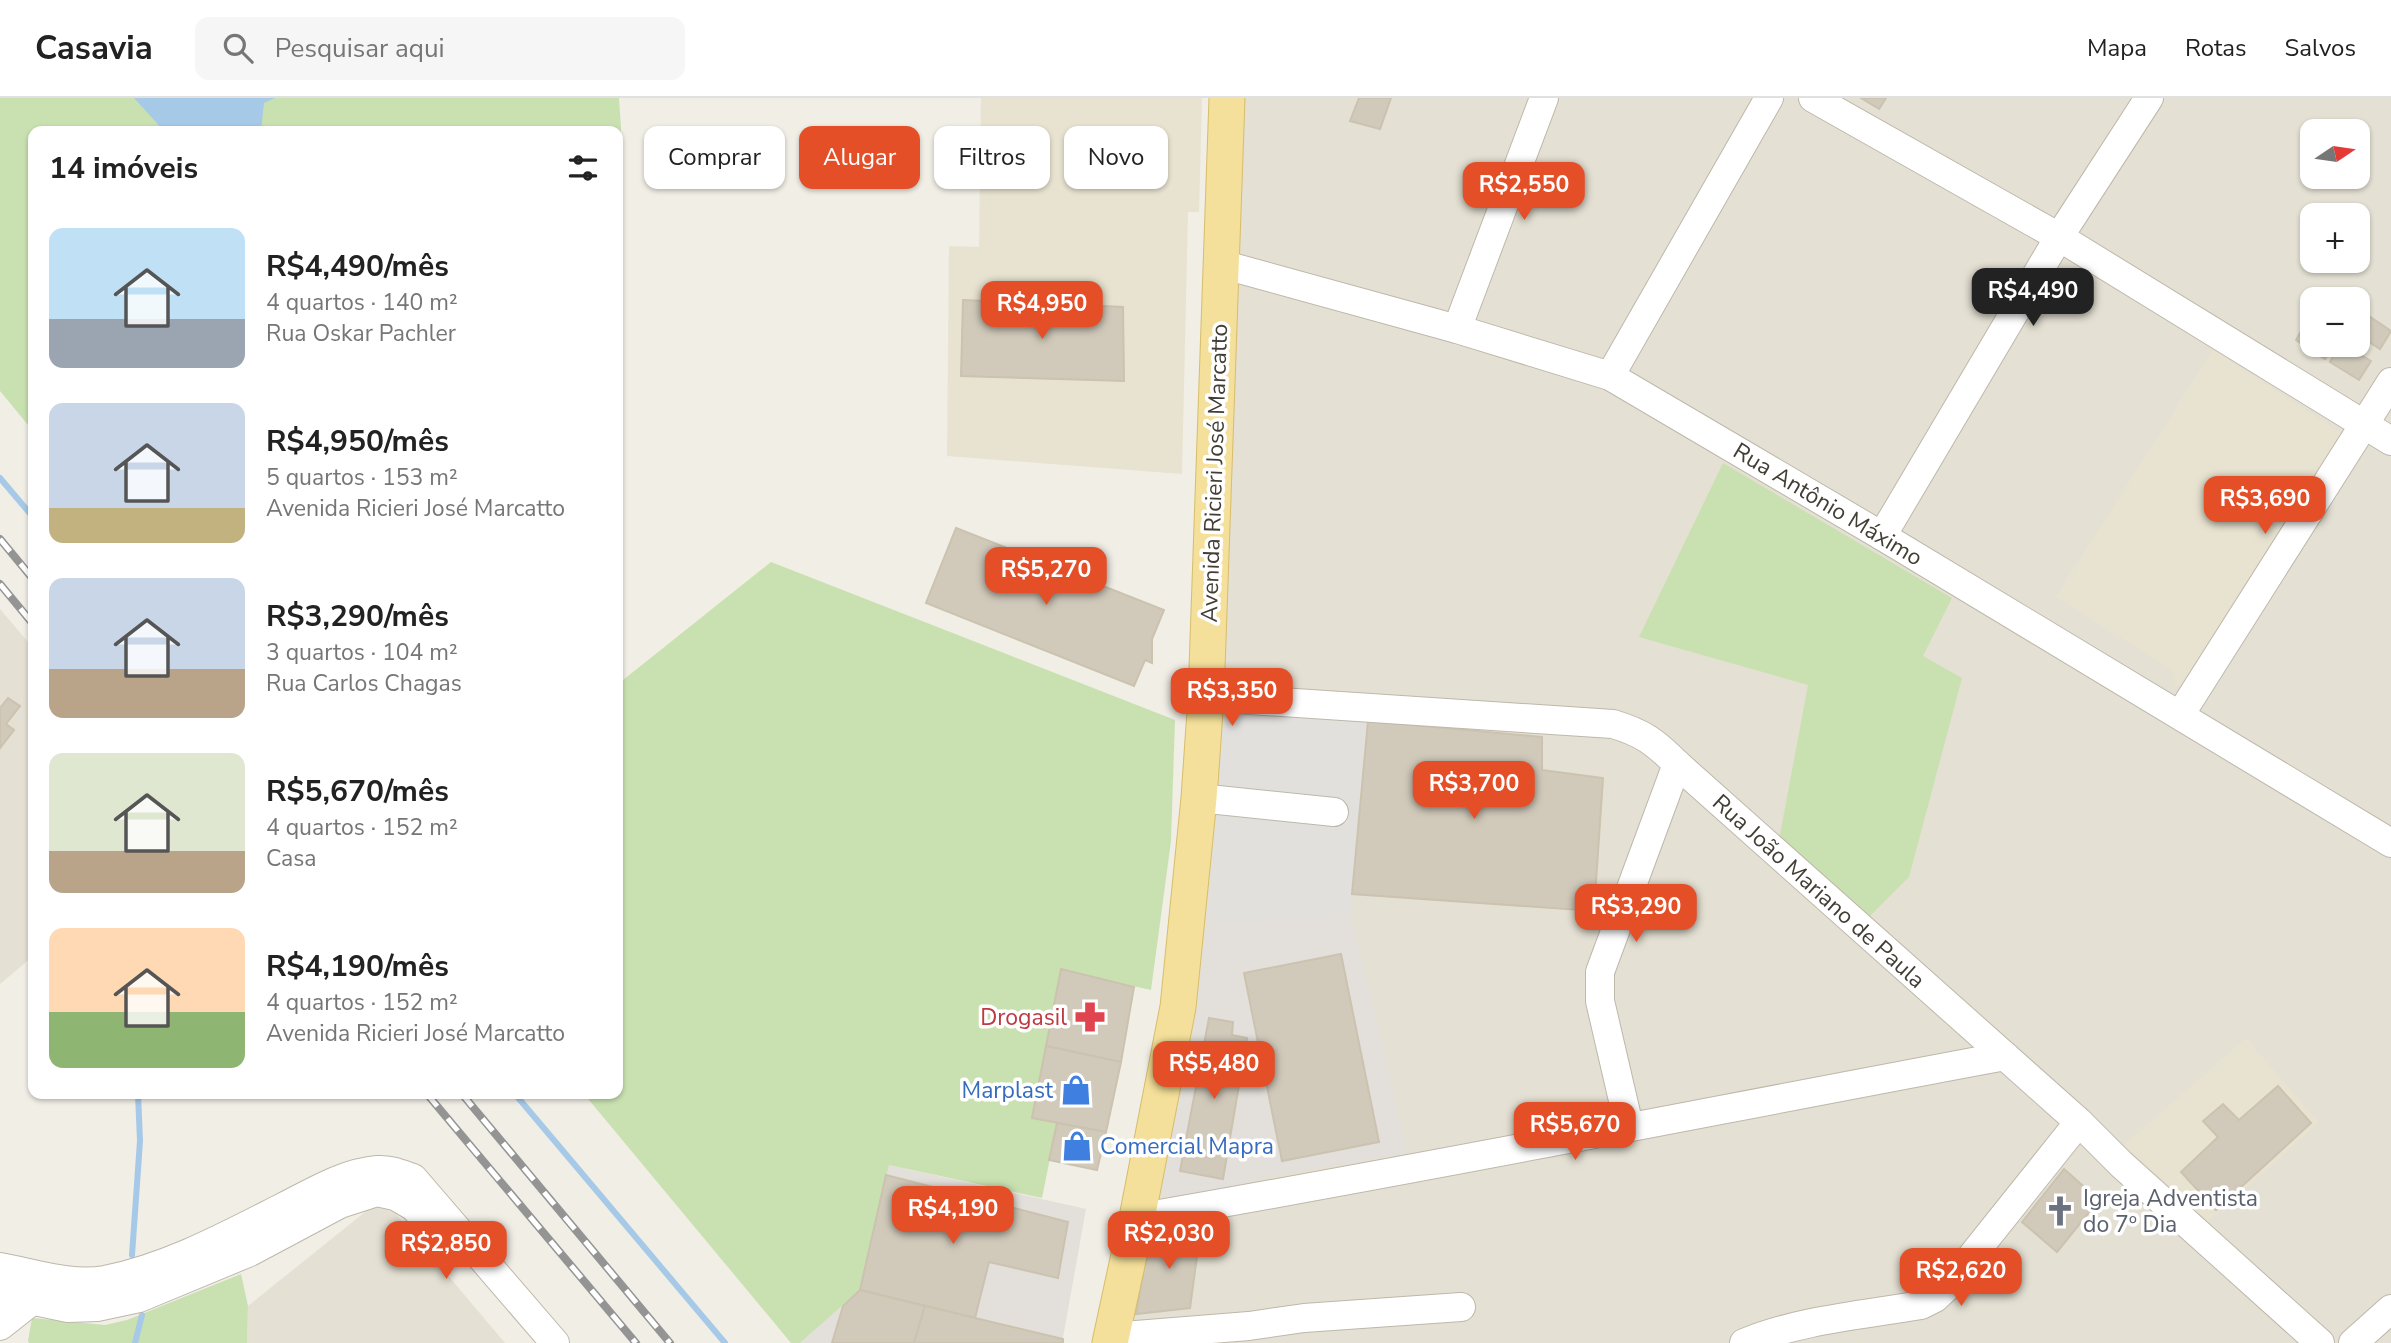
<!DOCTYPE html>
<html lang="pt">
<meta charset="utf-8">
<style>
body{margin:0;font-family:"Nunito Sans",sans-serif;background:#f6f6f6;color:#222;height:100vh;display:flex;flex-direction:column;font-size:26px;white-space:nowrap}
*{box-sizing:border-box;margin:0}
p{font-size:23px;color:#767676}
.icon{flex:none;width:38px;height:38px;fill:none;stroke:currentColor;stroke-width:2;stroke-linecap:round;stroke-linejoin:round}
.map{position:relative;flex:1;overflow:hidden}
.panel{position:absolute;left:28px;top:28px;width:595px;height:973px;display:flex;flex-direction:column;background:#fff;border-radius:14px;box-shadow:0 2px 5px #0004}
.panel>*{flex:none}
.guide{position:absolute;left:644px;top:28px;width:665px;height:63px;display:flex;gap:14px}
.needle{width:46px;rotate:77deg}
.tools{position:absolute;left:2300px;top:21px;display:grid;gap:14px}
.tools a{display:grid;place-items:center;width:70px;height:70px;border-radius:14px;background:#fff;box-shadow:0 2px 5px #0004;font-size:35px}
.price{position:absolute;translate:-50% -60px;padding:0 16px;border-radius:14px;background:#e54f27;color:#fff;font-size:23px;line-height:46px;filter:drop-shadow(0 2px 4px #0008)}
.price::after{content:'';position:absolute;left:50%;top:42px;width:21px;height:16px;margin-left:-10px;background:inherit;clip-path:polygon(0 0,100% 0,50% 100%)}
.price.active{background:#222;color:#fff}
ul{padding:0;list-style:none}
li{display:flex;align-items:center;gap:21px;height:175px;padding:0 21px}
li span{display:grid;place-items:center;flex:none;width:196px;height:140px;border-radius:14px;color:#555}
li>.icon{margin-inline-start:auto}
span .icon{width:84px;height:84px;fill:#fffc;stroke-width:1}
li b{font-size:30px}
h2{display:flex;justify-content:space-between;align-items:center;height:84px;padding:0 21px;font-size:30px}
.pill{padding:0 24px;border-radius:14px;background:#fff;box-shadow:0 2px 5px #0004;font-size:24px;line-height:63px}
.pill.active{background:#e54f27;color:#fff}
header{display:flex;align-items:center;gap:42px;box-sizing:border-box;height:98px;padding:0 35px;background:#fff;border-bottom:2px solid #e0e0e0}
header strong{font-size:33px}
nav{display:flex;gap:38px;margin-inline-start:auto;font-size:24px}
.search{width:490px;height:63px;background:#f6f6f6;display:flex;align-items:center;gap:18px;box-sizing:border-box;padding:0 24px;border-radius:14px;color:#767676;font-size:26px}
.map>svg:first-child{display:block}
.residential{fill:#e4e0d3;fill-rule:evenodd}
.industrial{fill:#e3dfda}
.education{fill:#e8e3d0}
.green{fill:#c9e1b1}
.parking{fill:#e2e0dd}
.water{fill:#a6c9e8}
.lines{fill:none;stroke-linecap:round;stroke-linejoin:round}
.stream{stroke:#a6c9e8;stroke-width:6}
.building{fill:#d1cabb;stroke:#cbc2af;stroke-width:2}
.minor-casing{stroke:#beb8ab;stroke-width:30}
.major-casing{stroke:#d7bd6c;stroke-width:37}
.minor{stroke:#fff;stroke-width:28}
.major{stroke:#f4e09a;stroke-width:35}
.rail-casing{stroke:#949494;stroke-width:8}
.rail{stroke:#fff;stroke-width:5;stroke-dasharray:16;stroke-linecap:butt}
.labels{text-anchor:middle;stroke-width:7;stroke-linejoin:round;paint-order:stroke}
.street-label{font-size:23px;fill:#423e35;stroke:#fff}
.health-label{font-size:23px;fill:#be3a42;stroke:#fff;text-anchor:end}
.shop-label{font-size:23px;fill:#366cbe;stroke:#fff;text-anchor:end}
.worship-label{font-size:23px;fill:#5b616d;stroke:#fff;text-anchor:start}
</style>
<header>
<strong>Casavia</strong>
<div class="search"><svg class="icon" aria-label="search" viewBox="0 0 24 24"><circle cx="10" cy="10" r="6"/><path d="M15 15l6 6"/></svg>Pesquisar aqui</div>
<nav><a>Mapa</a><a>Rotas</a><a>Salvos</a></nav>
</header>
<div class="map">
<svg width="2391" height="1245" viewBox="0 0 2391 1245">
<rect width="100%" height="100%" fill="#f0eee5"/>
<g class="residential">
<path d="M1217,0h1174v1245h-1292l38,-177 54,-355zM2312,33h45v46h-45zM2312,117h45v46h-45zM2312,201h45v46h-45z"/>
<polygon points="0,511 33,550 33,858 0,886"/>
<polygon points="370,1110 384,1110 396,1116 505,1245 247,1245 248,1208"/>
</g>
<g class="industrial">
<polygon points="1351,816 1408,1055 1262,1079 1243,1089 1179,1101 1167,1100 1162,1091 1163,1080 1193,937 1207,825"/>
<polygon points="889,1067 1086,1111 1062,1245 800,1245 860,1192"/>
</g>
<g class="education">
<polygon points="981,0 1202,0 1199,114 1188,114 1182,376 947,358 949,148 979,149"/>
<polygon points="2213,252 2341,335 2184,587 2174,588 2174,573 2056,499"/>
<polygon points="2246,940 2319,1025 2208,1123 2124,1047"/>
</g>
<g class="green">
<polygon points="0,0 619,0 621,29 618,99 618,33 33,33 33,333 0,293"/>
<polygon points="1723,365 1952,500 1923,558 1962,580 1909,779 1869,819 1779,742 1808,587 1639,539"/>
<polygon points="771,464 1175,622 1171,743 1151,892 1061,872 1032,1019 1057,1025 1042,1100 889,1067 860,1192 800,1245 791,1245 584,996 618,996 618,586"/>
<polygon points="241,1176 248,1208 247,1245 29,1245 28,1243 32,1220 105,1227 127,1222"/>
</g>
<polygon class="parking" points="1244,610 1368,623 1351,816 1207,825 1218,701 1221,623 1230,616"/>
<polygon class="water" points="134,0 275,0 264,5 261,33 164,33"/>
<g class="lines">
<g class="stream">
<polyline points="0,380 33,419"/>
<polyline points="515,996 725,1245"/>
<polyline points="132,1157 140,1043 138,996"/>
<polyline points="135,1245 142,1217"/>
</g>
</g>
<g class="building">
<polygon points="1359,0 1391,0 1380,31 1350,23"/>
<polygon points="1861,0 1886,0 1879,11"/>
<polygon points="2328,191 2343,201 2322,201"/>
<polygon points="963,202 1123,209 1124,283 961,278"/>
<polygon points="2363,214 2391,233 2380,251 2369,244 2361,257 2371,263 2359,282 2330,264 2337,252 2333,249 2325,261 2296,242 2307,223 2312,226 2312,247 2357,247 2357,223"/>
<polygon points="956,430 1164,512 1152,541 1152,565 1145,562 1134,588 926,505"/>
<polygon points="8,600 20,608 6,626 14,632 0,650 0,610"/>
<polygon points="1368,623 1542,639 1542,672 1603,680 1594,813 1352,796"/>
<polygon points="1341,856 1379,1044 1282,1063 1244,875"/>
<polygon points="1061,871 1134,889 1121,964 1046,948"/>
<polygon points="1209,920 1233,924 1232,937 1247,940 1223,1081 1180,1073"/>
<polygon points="1046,948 1121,964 1106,1034 1032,1020"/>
<polygon points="2278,988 2311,1025 2216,1112 2181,1074 2218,1039 2203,1023 2223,1006 2239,1022"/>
<polygon points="1057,1025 1106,1034 1097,1072 1049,1062"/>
<polygon points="2064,1071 2099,1102 2057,1154 2022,1124"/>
<polygon points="886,1077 1068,1124 1058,1180 989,1164 975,1220 860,1192"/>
<polygon points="1201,1128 1190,1210 1136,1216 1149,1141 1153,1135"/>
<polygon points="860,1192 925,1208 914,1245 832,1245 843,1208"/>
<polygon points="925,1208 1063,1241 1063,1245 914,1245"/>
</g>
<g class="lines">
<g class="minor-casing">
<g id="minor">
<polyline points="1813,0 2059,139 2391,343"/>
<polyline points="1221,166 1457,231 1610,278 1882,438 2391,745"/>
<polyline points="1457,231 1544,0"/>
<polyline points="1610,278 1769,0"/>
<polyline points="1882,438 2059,139 2149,0"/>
<path d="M1206,599l407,27c30,9 42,18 64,40l402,358 42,42 199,179"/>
<polyline points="2180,617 2391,284"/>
<polyline points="1199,700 1334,714"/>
<polyline points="1629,1028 1600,903 1600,874 1677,666"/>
<path d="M1137,1120c290,-50 579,-108 868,-162"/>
<path d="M0,1169c34,6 71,19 105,13 64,-13 121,-44 178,-73 30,-15 60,-34 94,-37 13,-1 24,4 36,8l142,165"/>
<polyline points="0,1196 68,1210 97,1209 139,1200 250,1154 340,1106 377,1094 395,1098 414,1109 436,1134"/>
<polyline points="0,1228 33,1202"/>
<polyline points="1111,1239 1249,1228 1304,1220 1461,1209"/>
<path d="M1744,1245c55,-23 119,-28 177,-38l14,-7 13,-12 131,-164"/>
<polyline points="2353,1245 2391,1211"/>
</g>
</g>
<g class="major-casing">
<polyline id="major" points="1110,1245 1137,1120 1178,909 1199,700 1206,599 1227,0"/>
</g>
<use href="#minor" class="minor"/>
<use href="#major" class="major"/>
<g class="rail-casing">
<g id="rail">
<polyline points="0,441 33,481"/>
<polyline points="0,486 33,526"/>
<polyline points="427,996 636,1245"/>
<polyline points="462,996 670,1245"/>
</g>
</g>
<use href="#rail" class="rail"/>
</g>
<defs>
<g id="pharmacy-bare" transform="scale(2.415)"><path d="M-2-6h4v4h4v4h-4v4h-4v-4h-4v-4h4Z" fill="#e0444e" stroke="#fff" stroke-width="2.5" paint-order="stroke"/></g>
<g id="shop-bare" transform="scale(2.415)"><path d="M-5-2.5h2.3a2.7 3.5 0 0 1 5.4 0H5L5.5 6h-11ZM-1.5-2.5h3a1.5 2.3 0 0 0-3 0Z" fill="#3f7fe0" stroke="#fff" stroke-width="2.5" paint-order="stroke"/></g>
<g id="church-bare" transform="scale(2.415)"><path d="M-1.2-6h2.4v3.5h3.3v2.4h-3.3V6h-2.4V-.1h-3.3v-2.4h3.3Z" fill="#6b7280" stroke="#fff" stroke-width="2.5" paint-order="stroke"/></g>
</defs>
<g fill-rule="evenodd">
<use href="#pharmacy-bare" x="1090" y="919"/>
<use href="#shop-bare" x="1076" y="992"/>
<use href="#shop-bare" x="1077" y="1048"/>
<use href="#church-bare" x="2060" y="1113"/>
</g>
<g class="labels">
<g class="street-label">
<text transform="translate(1214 375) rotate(-88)" y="8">Avenida Ricieri José Marcatto</text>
<text transform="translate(1828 406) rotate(31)" y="8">Rua Antônio Máximo</text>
<text transform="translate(1819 793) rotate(42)" y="8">Rua João Mariano de Paula</text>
</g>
<g class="health-label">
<text x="1067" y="927">Drogasil</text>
</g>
<g class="shop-label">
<text x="1053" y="1000">Marplast</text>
<text x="1100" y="1056" text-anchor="start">Comercial Mapra</text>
</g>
<g class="worship-label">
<text x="2083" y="1108">Igreja Adventista<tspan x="2083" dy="26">do 7º Dia</tspan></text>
</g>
</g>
</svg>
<div class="tools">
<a><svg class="needle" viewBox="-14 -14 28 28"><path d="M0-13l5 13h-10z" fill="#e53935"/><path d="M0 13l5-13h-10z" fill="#767676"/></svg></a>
<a>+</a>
<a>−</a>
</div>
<b class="price" style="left:1524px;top:124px">R$2,550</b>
<b class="price active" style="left:2033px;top:230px">R$4,490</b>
<b class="price" style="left:1042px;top:243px">R$4,950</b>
<b class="price" style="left:2265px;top:438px">R$3,690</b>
<b class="price" style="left:1046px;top:509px">R$5,270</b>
<b class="price" style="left:1232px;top:630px">R$3,350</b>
<b class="price" style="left:1474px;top:723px">R$3,700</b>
<b class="price" style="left:1636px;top:846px">R$3,290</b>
<b class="price" style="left:1214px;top:1003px">R$5,480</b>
<b class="price" style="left:1575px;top:1064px">R$5,670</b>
<b class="price" style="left:953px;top:1148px">R$4,190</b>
<b class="price" style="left:1169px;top:1173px">R$2,030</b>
<b class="price" style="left:446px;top:1183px">R$2,850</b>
<b class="price" style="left:1961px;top:1210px">R$2,620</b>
<div class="guide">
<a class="pill">Comprar</a>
<a class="pill active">Alugar</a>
<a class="pill">Filtros</a>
<a class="pill">Novo</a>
</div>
<section class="panel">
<h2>14 imóveis<svg class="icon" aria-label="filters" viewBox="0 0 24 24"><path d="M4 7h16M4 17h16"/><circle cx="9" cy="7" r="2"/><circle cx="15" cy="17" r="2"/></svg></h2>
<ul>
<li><span style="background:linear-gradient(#bfe0f5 65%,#9aa5b1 0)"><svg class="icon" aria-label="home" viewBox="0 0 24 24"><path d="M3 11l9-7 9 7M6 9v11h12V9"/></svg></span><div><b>R$4,490/mês</b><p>4 quartos · 140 m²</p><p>Rua Oskar Pachler</p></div></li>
<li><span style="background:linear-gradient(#c9d6e8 75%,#c2b280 0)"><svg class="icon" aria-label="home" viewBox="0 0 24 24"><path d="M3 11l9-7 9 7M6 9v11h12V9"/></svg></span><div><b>R$4,950/mês</b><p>5 quartos · 153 m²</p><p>Avenida Ricieri José Marcatto</p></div></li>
<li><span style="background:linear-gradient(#c9d6e8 65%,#b9a48a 0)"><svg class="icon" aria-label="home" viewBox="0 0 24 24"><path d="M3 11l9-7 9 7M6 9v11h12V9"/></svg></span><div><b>R$3,290/mês</b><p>3 quartos · 104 m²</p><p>Rua Carlos Chagas</p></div></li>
<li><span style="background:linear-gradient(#dfe7d0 70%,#b9a48a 0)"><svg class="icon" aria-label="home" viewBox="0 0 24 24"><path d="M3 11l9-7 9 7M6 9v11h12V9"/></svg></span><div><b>R$5,670/mês</b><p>4 quartos · 152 m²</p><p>Casa</p></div></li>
<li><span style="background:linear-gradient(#ffd9b3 60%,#8fb573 0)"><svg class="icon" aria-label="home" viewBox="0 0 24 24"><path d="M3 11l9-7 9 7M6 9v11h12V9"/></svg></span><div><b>R$4,190/mês</b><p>4 quartos · 152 m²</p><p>Avenida Ricieri José Marcatto</p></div></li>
</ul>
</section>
</div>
